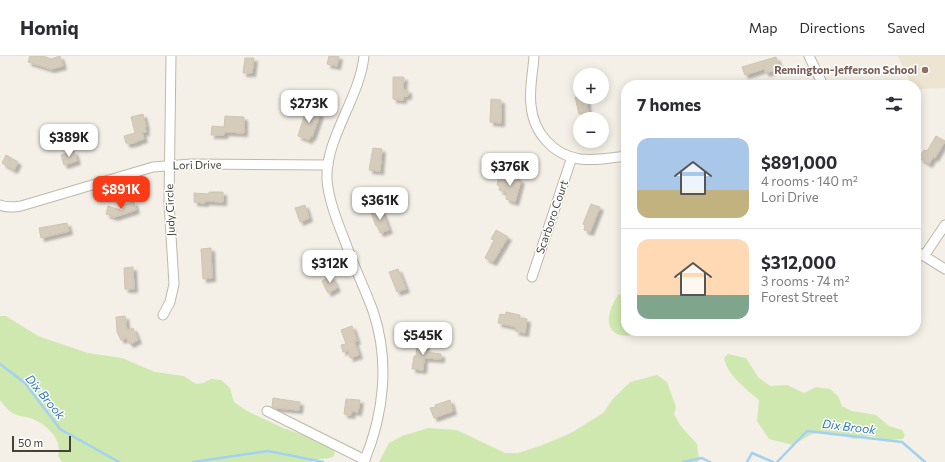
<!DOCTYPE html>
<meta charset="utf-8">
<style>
body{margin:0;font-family:Commissioner,sans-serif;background:#f2f2f3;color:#2b2b33;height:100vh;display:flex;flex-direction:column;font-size:15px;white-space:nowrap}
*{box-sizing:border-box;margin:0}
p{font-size:13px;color:#7c7c81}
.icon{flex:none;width:22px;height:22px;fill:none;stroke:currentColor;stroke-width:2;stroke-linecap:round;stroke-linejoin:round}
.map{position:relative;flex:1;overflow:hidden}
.panel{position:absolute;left:621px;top:24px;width:300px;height:256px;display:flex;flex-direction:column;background:#fff;border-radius:16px;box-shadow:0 2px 10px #0003}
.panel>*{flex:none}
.buttons{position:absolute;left:573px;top:12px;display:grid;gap:8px}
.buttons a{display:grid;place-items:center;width:36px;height:36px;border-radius:50%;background:#fff;box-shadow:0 2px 10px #0003;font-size:20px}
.scale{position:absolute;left:12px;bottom:10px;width:59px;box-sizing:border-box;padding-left:4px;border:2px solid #474036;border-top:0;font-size:11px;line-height:14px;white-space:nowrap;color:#474036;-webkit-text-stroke:3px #fff;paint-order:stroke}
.price{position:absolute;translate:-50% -34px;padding:0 9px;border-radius:8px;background:#fff;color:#222;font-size:13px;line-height:26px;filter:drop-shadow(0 1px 2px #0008)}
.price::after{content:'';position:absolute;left:50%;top:24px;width:12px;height:9px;margin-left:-6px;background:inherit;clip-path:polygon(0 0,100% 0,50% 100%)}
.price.selected{background:#fb3a17;color:#fff}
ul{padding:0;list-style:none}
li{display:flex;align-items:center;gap:12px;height:100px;padding:0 16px}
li+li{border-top:1px solid #e1e1e2}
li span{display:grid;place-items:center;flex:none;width:112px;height:80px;border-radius:12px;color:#555}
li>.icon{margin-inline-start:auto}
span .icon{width:48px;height:48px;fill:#fffc;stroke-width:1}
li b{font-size:17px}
h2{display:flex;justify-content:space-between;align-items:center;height:48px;padding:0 16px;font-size:17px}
header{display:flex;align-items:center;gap:24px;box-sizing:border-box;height:56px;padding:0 20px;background:#fff;border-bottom:1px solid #e1e1e2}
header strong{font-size:19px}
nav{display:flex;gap:22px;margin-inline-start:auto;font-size:14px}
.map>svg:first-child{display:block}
.education{fill:#ede5d1}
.green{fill:#cfe8b0}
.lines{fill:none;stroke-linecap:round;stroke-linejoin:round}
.stream{stroke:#a3d1f1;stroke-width:2.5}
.building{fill:#d5ccbc;stroke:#d0c4b0;filter:url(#shadow)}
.minor-casing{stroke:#bfb8aa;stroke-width:11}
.minor{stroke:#fff;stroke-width:9}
.education-dot{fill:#8d6e63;stroke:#fff;stroke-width:1.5}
.labels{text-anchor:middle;stroke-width:3;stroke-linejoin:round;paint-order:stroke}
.education-label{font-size:11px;font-weight:bold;fill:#785e54;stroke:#fff;text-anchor:end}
.street-label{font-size:11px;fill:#474036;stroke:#fff}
.water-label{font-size:12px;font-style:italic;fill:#2e7bb4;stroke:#fff}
</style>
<header>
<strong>Homiq</strong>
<nav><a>Map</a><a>Directions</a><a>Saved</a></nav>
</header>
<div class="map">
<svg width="945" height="406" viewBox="0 0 945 406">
<defs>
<filter id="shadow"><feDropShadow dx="3.5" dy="3.5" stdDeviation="1" flood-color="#0004"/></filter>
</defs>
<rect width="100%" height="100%" fill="#f4f0e7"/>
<polygon class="education" points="898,0 945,0 945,32 916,33 916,29 912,29"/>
<g class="green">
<path d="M619,238l7,2v35h12c-5,4 -11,6 -18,4 -19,-6 -10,-29 -1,-41z"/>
<path d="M0,260h6l32,20 50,17 34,5 33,14 29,4 12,8 7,-1 8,-4 10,1 9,8 4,14 13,9 36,17 46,16 6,9 -2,4c-7,3 -15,0 -22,5h-249l-4,-6c5,-15 -10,-30 -23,-36 -7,-4 -18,-3 -24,-8 -4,-3 -8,-8 -11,-12z"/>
<path d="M728,298l18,4 12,19 12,9 17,-1 17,8 12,-6 14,2 8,7 4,10 10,5 24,4 13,11 13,4 3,5 -2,4 -16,1 -16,-4 -17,3 -12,-5 -22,-2 -10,3 -17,10 -24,-6 -12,-18 2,-21c-13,-11 -32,-25 -35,-42z"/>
<polygon points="657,319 667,326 676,351 674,358 680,369 697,388 699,403 698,406 379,406 389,387 402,380 428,372 457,374 505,397 518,397 540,390 571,377 603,357 613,343 630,326"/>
</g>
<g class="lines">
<g class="stream">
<polyline points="0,308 25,327 60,373 119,406"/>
<polyline points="193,406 268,395 323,406"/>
<polyline points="683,406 702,402 710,406"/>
<polyline points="747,406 752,397 773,406"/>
<polyline points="777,406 807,375 902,386 925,406"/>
</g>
</g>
<g class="building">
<polygon points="30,0 43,0 51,3 60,0 63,10 51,13 28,6"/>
<polygon points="329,0 339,0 337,10 327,8"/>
<polygon points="776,1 780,12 766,17 764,13 745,19 742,11"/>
<polygon points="245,2 254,2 252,17 243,17"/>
<polygon points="393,21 404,21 403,34 408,34 408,40 403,40 403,44 393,43"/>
<polygon points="575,41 586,41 588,56 579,58"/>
<polygon points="491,43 501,44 501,67 490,66"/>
<polygon points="307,51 317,54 316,57 320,58 312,81 311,80 309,84 298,80"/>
<polygon points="143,58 146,71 145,71 146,76 142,76 144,83 137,85 137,86 128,88 126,87 124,80 135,77 131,61"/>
<polygon points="225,60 244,61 244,77 225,76 224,79 211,79 212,70 224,71"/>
<polygon points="936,80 945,85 935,102 933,101 929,108 919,102 924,94 927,95"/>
<polygon points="373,92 382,93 380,115 369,114"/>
<polygon points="74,95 77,105 64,109 61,99"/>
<polygon points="6,99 18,106 14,114 2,107"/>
<polygon points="499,120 511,124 512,121 521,124 515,146 506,143 507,137 499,134 500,130 497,129"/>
<polygon points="209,136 223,136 223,146 205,145 205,147 194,146 194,137 209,138"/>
<polygon points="134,146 136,154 114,161 106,158 108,150 123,155 122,149"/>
<polygon points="591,148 600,151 590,176 584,174 585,169 583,168"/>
<polygon points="305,149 309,162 300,166 295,152"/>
<polygon points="381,153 389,174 380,177 377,169 376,170 371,157"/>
<polygon points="67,167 69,175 41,182 39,172"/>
<polygon points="496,174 508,181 493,206 485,202 494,184 491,183"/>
<polygon points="211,192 212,222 203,223 201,193"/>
<polygon points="133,211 134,233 125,233 124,212"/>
<polygon points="398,213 406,233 397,236 389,216"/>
<polygon points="331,220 337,232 328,237 322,225"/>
<polygon points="506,256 520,259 519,262 527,263 525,277 515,275 516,271 498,267 500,258 505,259"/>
<polygon points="125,260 127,275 133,272 138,284 130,288 126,282 121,284 117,276 116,261"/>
<polygon points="352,270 357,285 354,285 359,299 350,302 348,294 343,296 341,289 346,288 341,274"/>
<polygon points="417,286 426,286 425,296 441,298 441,303 424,302 423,314 412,313 414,300 416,300"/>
<polygon points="273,342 300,346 299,354 275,352 272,351"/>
<polygon points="346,343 360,344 358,356 352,355 351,359 344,358"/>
<polygon points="450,344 453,355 434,362 430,352 436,351 435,349"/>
</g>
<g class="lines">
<g class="minor-casing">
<g id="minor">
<path d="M364,0c-4,42 -39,82 -37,124 2,22 11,43 19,64 8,23 19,45 27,67 17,50 11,103 -9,151"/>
<path d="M534,0c-1,16 -5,33 -3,49 2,27 22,50 49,54 16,2 31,-1 46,-3"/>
<polyline points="809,0 823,29"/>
<path d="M0,149c7,3 13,2 21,1l132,-39 38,-3 137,1"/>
<polyline points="916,195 945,213"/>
<polyline points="924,200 945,169"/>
<polyline points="532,221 572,101"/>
<polyline points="163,259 170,246 174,228 169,147 171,0"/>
<polyline points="267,355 365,404"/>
</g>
</g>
<use href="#minor" class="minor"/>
</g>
<circle class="education-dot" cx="925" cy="14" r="4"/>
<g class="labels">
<g class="education-label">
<text x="917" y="18">Remington-Jefferson School</text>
</g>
<g class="street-label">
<text transform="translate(197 109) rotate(-1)" y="4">Lori Drive</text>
<text transform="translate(170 154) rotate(-92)" y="4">Judy Circle</text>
<text transform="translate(552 161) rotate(-71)" y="4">Scarboro Court</text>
</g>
<g class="water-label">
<text transform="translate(45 341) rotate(50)" y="4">Dix Brook</text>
<text transform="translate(849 371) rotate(7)" y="4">Dix Brook</text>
</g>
</g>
</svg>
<div class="buttons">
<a>+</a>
<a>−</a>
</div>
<div class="scale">50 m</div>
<b class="price" style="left:309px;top:68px">$273K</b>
<b class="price" style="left:69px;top:102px">$389K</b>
<b class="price" style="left:510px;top:131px">$376K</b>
<b class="price selected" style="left:121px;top:154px">$891K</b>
<b class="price" style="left:380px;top:165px">$361K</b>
<b class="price" style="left:330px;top:228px">$312K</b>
<b class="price" style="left:423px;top:300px">$545K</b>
<section class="panel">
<h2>7 homes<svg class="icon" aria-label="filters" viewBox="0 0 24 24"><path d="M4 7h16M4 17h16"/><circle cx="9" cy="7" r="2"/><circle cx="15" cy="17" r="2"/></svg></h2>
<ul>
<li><span style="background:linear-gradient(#a9c7e8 65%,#c2b280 0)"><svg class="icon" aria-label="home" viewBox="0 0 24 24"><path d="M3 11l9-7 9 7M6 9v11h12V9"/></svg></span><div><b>$891,000</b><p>4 rooms · 140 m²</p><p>Lori Drive</p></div></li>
<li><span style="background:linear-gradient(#ffd9b3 70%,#7fa58c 0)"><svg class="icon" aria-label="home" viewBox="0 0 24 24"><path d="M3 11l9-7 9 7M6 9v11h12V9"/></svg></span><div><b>$312,000</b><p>3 rooms · 74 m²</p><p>Forest Street</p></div></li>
</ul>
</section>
</div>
